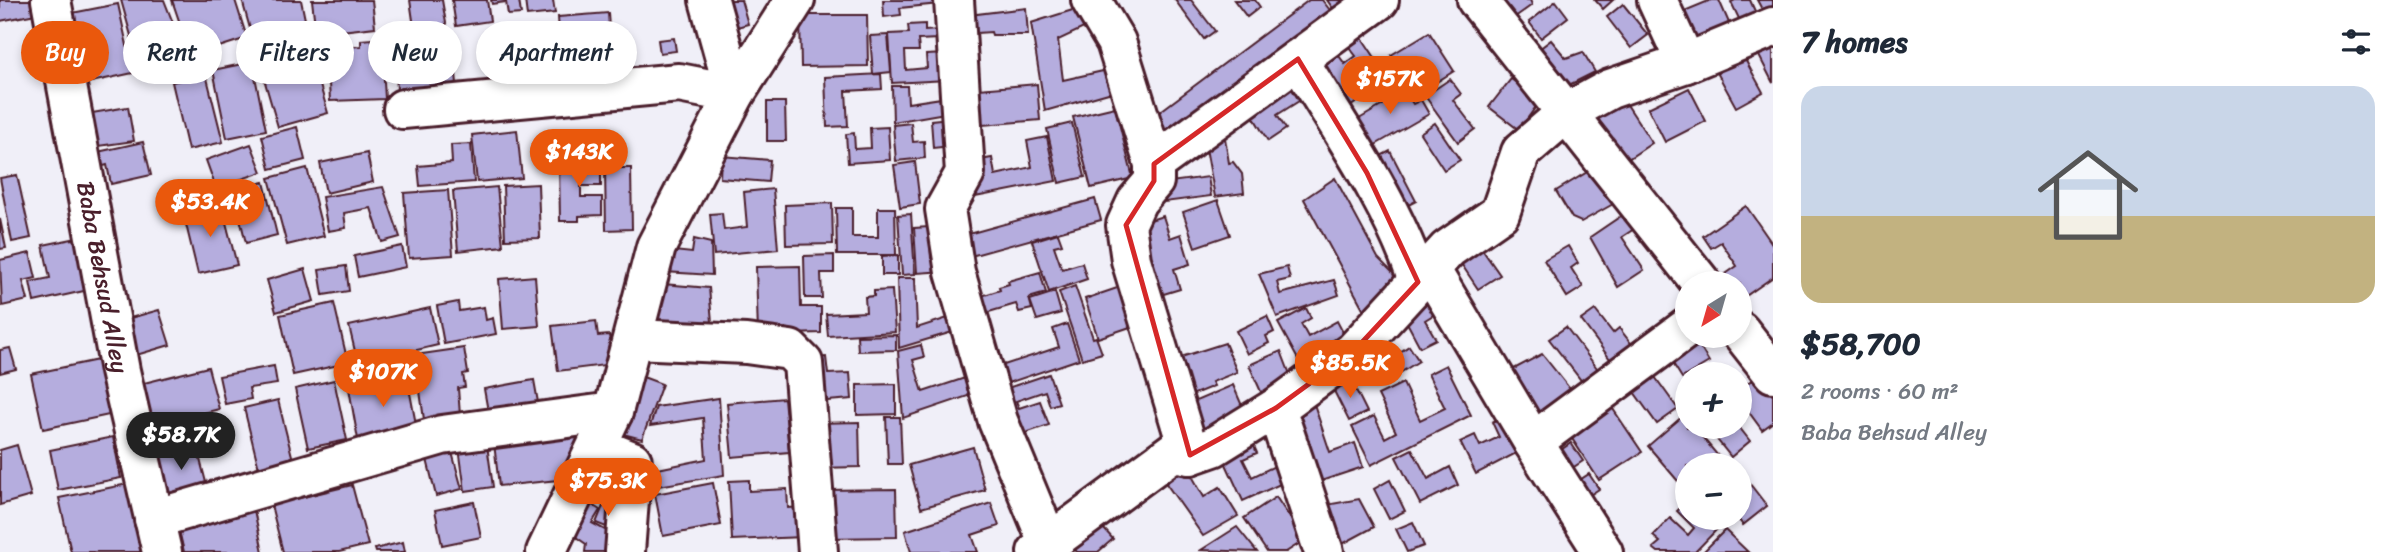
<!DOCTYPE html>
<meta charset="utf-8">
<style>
body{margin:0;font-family:Sriracha,sans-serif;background:#f2f2f3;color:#1f2937;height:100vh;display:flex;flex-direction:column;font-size:26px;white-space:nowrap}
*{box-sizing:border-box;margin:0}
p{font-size:23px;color:#747a83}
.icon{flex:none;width:38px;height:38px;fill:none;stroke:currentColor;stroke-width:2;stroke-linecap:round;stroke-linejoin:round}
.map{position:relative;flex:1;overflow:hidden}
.side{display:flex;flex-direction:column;background:#fff;width:630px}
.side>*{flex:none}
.guide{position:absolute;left:21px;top:21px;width:665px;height:63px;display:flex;gap:14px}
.needle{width:46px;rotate:217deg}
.tools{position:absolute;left:1675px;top:271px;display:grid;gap:14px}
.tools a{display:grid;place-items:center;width:77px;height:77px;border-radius:50%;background:#fff;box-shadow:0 4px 10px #0003;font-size:35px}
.price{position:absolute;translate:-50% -60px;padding:0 16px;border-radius:24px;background:#ea580c;color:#fff;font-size:23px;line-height:46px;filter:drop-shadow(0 2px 4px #0008)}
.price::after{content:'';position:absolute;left:50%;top:42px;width:21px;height:16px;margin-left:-10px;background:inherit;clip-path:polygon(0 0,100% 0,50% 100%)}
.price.active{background:#222;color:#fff}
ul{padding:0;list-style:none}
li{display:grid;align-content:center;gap:14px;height:371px;padding:0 28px}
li+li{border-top:2px solid #e0e1e3}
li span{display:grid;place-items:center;height:217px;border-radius:21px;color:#555}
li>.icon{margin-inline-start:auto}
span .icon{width:126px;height:126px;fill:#fffc;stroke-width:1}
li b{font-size:30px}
h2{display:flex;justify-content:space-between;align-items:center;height:84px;padding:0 28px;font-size:30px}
.tag{padding:0 24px;border-radius:32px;background:#fff;box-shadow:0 4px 10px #0003;font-size:24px;line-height:63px}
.tag.active{background:#ea580c;color:#fff}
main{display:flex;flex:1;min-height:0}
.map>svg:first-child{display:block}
.building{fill:#b5adde;stroke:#4a1f2b;stroke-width:2}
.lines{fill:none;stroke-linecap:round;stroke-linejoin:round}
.minor-casing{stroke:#4a1f2b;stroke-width:44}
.minor{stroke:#fff;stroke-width:38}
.marked{fill:none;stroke:#d62828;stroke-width:5;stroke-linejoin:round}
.labels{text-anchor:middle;stroke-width:5;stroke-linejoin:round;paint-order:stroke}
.street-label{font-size:24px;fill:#4a1f2b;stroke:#fff}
</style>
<main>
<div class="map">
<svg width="1773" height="552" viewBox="0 0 1773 552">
<rect width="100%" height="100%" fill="#f0eff8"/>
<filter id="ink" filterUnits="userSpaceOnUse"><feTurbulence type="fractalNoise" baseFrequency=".0143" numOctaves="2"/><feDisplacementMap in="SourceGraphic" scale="14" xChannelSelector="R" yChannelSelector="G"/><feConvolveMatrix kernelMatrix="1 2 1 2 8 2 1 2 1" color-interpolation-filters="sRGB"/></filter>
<g filter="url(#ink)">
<g class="building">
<polygon points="0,0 39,0 41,13 0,21"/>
<polygon points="121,0 164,0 186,56 140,68"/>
<polygon points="172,0 235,0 247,38 191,56"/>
<polygon points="242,0 301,0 309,39 254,43"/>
<polygon points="312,0 372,0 375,27 316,34"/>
<polygon points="410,0 442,0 447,29 415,34"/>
<polygon points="452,0 487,0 490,21 456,26"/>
<polygon points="491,0 519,0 521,14 508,15 506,2 492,4"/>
<polygon points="525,0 553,0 555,13 527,16"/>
<polygon points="715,0 741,0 748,24 737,27 739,34 727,38"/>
<polygon points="883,0 939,0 939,4 900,8 901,15 884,17"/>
<polygon points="1175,0 1191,0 1215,31 1204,39"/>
<polygon points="1234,0 1255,0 1260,7 1247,17"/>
<polygon points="1309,0 1322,0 1333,14 1163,144 1150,119"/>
<polygon points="1327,0 1353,0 1336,13"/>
<polygon points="1495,0 1530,0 1532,5 1511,20"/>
<polygon points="1595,0 1613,0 1603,9"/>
<polygon points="1711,0 1719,0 1733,32 1692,50 1677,14"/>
<polygon points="1735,0 1750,0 1758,18 1742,25 1731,2"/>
<polygon points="1757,0 1773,0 1773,14 1766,17"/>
<polygon points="1556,1 1568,17 1541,38 1529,22"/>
<polygon points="118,4 133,73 82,84 67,14"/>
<polygon points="1623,4 1648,35 1631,48 1607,17"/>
<polygon points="1026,8 1028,35 992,35 991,32 962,34 961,16"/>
<polygon points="1079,8 1086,27 1058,40 1063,80 1112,69 1119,90 1045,111 1031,23"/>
<polygon points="608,13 609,28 559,32 558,17"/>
<polygon points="800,15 867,15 868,66 801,67"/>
<polygon points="925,24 925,31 938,30 938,39 918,40 919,51 905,51 906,70 927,68 926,55 945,54 947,80 892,83 889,34 909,33 908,25"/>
<polygon points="1429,32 1454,71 1416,95 1391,55"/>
<polygon points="1773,34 1773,83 1753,44"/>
<polygon points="888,35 891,72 873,74 870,36"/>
<polygon points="674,38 676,51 660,53 658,40"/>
<polygon points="1362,38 1390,80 1345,110 1316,67 1337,53 1345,64 1356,56 1349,47"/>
<polygon points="372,39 377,65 383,64 385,99 330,101 327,48 361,46 361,40"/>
<polygon points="453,40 458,95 398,103 394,47 419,45 420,61 440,59 439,41"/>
<polygon points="1551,40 1566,58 1583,52 1595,72 1561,89 1534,53"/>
<polygon points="597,42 601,71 557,77 553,48"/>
<polygon points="299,47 304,64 313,61 328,113 278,127 258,58"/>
<polygon points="1741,52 1763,92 1736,107 1714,67"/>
<polygon points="252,62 266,130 227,138 213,70"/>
<polygon points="206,74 223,142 188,150 172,82"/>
<polygon points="881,74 882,89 846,91 848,126 827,127 825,77"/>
<polygon points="1300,79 1310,94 1277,115 1286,129 1268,141 1250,111"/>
<polygon points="1450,79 1461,94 1453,100 1475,129 1458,142 1425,96"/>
<polygon points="1511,79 1540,101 1519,130 1489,107"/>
<polygon points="1400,83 1413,104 1421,100 1429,114 1370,148 1354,122 1383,105 1378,96"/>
<polygon points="1037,84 1040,120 971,126 967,90"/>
<polygon points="892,86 907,86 908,103 948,97 951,112 893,122"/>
<polygon points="1689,88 1706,121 1665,142 1648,108"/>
<polygon points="1624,100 1652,143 1625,161 1597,117"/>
<polygon points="767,102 785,102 786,141 767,141"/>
<polygon points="128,107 134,141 91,147 86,114"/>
<polygon points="1115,107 1133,178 1091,188 1073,117"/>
<polygon points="949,118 951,146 933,148 931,120"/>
<polygon points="911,123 913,142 924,141 925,158 896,161 893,125"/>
<polygon points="1072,123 1085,177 1059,183 1047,129"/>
<polygon points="1435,123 1460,160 1444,170 1420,133"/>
<polygon points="297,127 305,160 270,169 262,136"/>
<polygon points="888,127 890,160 848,163 846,134 854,133 855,149 871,148 870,128"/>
<polygon points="517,130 522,178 477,182 472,135"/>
<polygon points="1047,137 1056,181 975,197 968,162 992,158 995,175 1032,167 1027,141"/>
<polygon points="1225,138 1229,163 1233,162 1242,174 1244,193 1215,197 1205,143"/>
<polygon points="143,142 151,175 111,184 107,165 96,168 93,153"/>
<polygon points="251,144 262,172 216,188 206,160"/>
<polygon points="471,144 474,182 420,186 418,166 452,163 451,145"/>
<polygon points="1390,151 1416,201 1399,210 1373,160"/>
<polygon points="367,153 373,182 326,193 320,163"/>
<polygon points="721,156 770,160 768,182 720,178"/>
<polygon points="601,160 601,186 581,186 581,197 602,197 602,215 579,216 579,221 560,221 559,161"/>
<polygon points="915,162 920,204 900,207 894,165"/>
<polygon points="307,168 324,236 287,245 269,178"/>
<polygon points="605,168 631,168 632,229 606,230"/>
<polygon points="1594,168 1615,203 1581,222 1572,218 1556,191"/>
<polygon points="17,175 31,238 12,242 0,178"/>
<polygon points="1208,177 1211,196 1165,202 1162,183"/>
<polygon points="1335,178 1378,258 1398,278 1366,314 1304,199"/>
<polygon points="264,182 277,235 246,243 233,190"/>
<polygon points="538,184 540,238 505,239 503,186"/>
<polygon points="383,187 400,237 382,242 371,208 344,213 346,228 328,231 322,197"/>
<polygon points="497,187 503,246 458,251 453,191"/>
<polygon points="773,189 778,249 714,255 710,214 722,213 724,230 747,227 744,192"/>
<polygon points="448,190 453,255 409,258 404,193"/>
<polygon points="1095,199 1101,220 960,259 954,238"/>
<polygon points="1218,200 1230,235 1195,247 1183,212"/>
<polygon points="221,203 237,265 198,274 183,212"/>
<polygon points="832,203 833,244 786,245 785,205"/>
<polygon points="1746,206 1773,245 1773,277 1740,300 1740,284 1719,284 1717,280 1737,266 1721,242 1711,248 1703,236"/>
<polygon points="836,208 852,208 852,237 878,237 878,208 895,208 896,255 837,255"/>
<polygon points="911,214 915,274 902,275 898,215"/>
<polygon points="1624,214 1634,229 1622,237 1644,270 1618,287 1590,237"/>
<polygon points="1163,216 1170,238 1181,234 1190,264 1174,269 1180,289 1157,296 1134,225"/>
<polygon points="0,219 6,248 0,249"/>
<polygon points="929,227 931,258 944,258 945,271 917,273 914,228"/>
<polygon points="1058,233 1062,244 1054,246 1062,269 1082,263 1087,279 1049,292 1032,241"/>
<polygon points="82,237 93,289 34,302 30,282 50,278 43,245"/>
<polygon points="694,239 711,243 712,275 665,272 674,251 692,253"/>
<polygon points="1477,242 1500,275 1478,289 1456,256"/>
<polygon points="402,246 406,267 358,277 354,256"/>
<polygon points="1568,246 1578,263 1571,268 1583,287 1567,297 1544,260"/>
<polygon points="30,253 36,278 23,281 28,300 2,306 0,260"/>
<polygon points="834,255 834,273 821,273 822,298 805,298 804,256"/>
<polygon points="898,255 898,275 882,275 882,256"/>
<polygon points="346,266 349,291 323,295 319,270"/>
<polygon points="800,266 801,307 821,307 821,333 758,335 756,267"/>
<polygon points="1287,267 1290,279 1277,282 1280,294 1334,280 1339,295 1277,317 1259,274"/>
<polygon points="305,269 314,301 276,312 267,280"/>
<polygon points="1040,272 1046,293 1029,298 1032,309 1019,312 1016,304 972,317 981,296 1000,290 999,287 1009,284 1008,281"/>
<polygon points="535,276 539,326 503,329 499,279"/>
<polygon points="897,278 915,278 917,328 954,316 959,330 899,348"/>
<polygon points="663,284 709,288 713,333 651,331"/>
<polygon points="1126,285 1139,324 1098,338 1085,299"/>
<polygon points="1075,286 1093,338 1096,337 1102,353 1082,359 1059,292"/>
<polygon points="892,290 895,332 828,336 826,314 866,312 865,297 874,296 874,291"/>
<polygon points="1055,292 1061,313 1037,320 1030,300"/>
<polygon points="1443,295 1438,312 1425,320 1436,339 1420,347 1404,317"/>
<polygon points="458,302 459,311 484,307 486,320 493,318 496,334 444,344 437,306"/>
<polygon points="334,303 348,363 293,375 280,315"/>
<polygon points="430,308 438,345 358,364 349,326"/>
<polygon points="1306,308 1311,318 1301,324 1308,337 1337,321 1347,340 1301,365 1278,323"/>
<polygon points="159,310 170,345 133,356 123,320"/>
<polygon points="1595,310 1613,333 1619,328 1637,351 1616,367 1581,320"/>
<polygon points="1267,316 1274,332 1266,336 1269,343 1247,354 1236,331"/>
<polygon points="596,321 598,336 609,335 613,364 558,371 552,326"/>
<polygon points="1067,324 1079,359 993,388 981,353 997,348 1004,365 1059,347 1053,329"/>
<polygon points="1566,327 1603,376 1587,388 1549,339"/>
<polygon points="896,335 896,350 858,351 857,336"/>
<polygon points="1694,337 1709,362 1682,378 1667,354"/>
<polygon points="1225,343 1237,372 1212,382 1214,386 1187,397 1178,358"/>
<polygon points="921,345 924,357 913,360 923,392 971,376 977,393 903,418 898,351"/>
<polygon points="1391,345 1397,354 1409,346 1419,361 1376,388 1356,357 1374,346 1378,353"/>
<polygon points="10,348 16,369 0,373 0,350"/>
<polygon points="464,348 468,373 463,374 465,387 458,388 461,429 426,434 415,355"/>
<polygon points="1281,351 1291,377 1262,394 1249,365"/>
<polygon points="1542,354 1574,394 1540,423 1512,370"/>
<polygon points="826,357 828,374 850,373 852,399 815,402 811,358"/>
<polygon points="98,360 109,415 43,429 31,374"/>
<polygon points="1446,365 1471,415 1371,465 1352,427 1374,416 1385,438 1396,432 1378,395 1403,383 1420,420 1445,408 1428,374"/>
<polygon points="274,366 277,384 249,388 251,399 225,404 219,376"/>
<polygon points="208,367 219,409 147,428 136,385"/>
<polygon points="405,367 419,440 360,451 347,377"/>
<polygon points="1650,370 1678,409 1657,424 1629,385"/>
<polygon points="1049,374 1059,403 1050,406 1045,391 1016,401 1019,408 1040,401 1049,425 1011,438 996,392"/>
<polygon points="1758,375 1773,396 1773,422 1762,430 1740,400 1740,389"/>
<polygon points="643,377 662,384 642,439 623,434"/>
<polygon points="334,380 347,440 308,448 295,389"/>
<polygon points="534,380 539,408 489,417 484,389"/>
<polygon points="1351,380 1367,412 1349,421 1333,389"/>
<polygon points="896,384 896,414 857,415 857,385"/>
<polygon points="1233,385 1243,408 1201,433 1191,403"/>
<polygon points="719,398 724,475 652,487 652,494 636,496 637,453 651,452 653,470 706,459 703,418 650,426 656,407"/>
<polygon points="784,398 789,452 732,457 727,403"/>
<polygon points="278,400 296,472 262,481 244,408"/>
<polygon points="1313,401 1330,452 1355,443 1363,467 1315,483 1290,409"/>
<polygon points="1611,406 1642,452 1599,480 1569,434"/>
<polygon points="1506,415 1524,449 1476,474 1460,442 1475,435 1480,446 1499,437 1492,422"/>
<polygon points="1684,415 1687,427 1694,427 1719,457 1708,466 1687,466 1687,483 1683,487 1648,446"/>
<polygon points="886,417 900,417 902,464 888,464"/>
<polygon points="574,420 579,447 558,480 499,486 494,443"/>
<polygon points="859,422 860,467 817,468 816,423"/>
<polygon points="1707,427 1739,427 1750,441 1731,457"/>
<polygon points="1249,435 1257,453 1243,459 1252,477 1281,463 1289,480 1243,501 1219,449"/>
<polygon points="113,437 121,478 58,490 50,450"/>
<polygon points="195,440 209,494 166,505 152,451"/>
<polygon points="1571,443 1583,461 1566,472 1555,454"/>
<polygon points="17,445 31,496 0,505 0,450"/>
<polygon points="450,445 462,489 436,496 425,451"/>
<polygon points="487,445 493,487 465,491 459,448"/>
<polygon points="973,447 985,490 921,508 909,465"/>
<polygon points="1412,449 1428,479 1450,467 1458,485 1420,504 1396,457"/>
<polygon points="610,461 624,497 608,495 609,486 596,480"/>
<polygon points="1208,467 1192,476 1204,497 1220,487 1238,516 1203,536 1160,475"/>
<polygon points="1589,474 1599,489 1579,502 1569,487"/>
<polygon points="1743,475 1767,506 1743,525 1737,518 1740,477"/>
<polygon points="749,480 749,491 787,489 788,508 802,507 804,537 732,540 729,481"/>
<polygon points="1390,480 1405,511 1389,519 1374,489"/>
<polygon points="133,483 148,552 71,552 59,498"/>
<polygon points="713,483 721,525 663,536 655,494"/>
<polygon points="352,485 368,545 339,552 283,552 271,505"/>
<polygon points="896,489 897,537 826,538 825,490"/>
<polygon points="1276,497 1305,540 1286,552 1267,552 1244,518"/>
<polygon points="1359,499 1374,527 1335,548 1321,506"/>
<polygon points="584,500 600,510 592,523 622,539 621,552 585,552 586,544 576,537 569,546"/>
<polygon points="1687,501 1687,518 1713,518 1721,525 1695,552 1658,552 1653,548 1660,542 1653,536 1670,518 1688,535 1694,528 1677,511"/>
<polygon points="474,502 481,537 442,545 435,510"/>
<polygon points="991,503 999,526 972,535 978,552 911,552 905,531"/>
<polygon points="603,506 621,514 614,530 596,523"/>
<polygon points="254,510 263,552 184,552 178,526"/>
<polygon points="1095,519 1113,539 1098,552 1077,552 1068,543"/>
<polygon points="1413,522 1424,546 1407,552 1396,529"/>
<polygon points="1237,527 1257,552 1201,550"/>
<polygon points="1725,530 1748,552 1703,552"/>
<polygon points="403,542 405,552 376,552 375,549"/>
</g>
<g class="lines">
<g class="minor-casing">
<g id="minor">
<path id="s1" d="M51,0l69,371 42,181"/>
<polyline points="954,0 965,173 945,209 955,272 998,421 1048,542"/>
<polyline points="1091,0 1116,42 1154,164 1154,181 1137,201 1126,225 1131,260 1190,455"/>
<polyline points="1477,0 1702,284"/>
<polyline points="1657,0 1686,63"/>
<path d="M1298,59c41,68 97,148 120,223"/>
<polyline points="403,109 679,83 735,94 709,0"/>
<polyline points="1154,164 1379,0"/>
<polyline points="1430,269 1533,442 1603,552"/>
<polyline points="1740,331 1773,373"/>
<polyline points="633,339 746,344 790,350 803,363 818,552"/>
<polyline points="1276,408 1324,552"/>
<polyline points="1533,442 1687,328"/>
<polyline points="597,447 632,461 625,552"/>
<polyline points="154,519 442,435 613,412"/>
<polyline points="546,552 613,412 656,247 735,94 795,0"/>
<polyline points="1037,552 1173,452 1190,455 1213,447 1276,408 1354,351 1448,249 1500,213 1521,152 1566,113 1610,89 1686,63 1773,27"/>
</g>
</g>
<use href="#minor" class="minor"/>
</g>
</g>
<path class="marked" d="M1298,59l69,114 51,109 -64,69 -78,57 -86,47 -64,-230 28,-44v-17z"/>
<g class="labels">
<g class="street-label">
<text dy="8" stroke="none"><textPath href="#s1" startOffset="282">Baba Behsud Alley</textPath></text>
</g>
</g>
</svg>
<div class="tools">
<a><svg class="needle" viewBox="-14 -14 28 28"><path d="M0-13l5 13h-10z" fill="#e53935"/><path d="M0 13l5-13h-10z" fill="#747a83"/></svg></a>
<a>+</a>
<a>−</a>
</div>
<b class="price" style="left:1390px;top:116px">$157K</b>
<b class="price" style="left:579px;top:189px">$143K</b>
<b class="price" style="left:210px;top:239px">$53.4K</b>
<b class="price" style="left:1350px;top:400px">$85.5K</b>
<b class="price" style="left:383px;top:409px">$107K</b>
<b class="price active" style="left:181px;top:472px">$58.7K</b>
<b class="price" style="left:608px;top:518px">$75.3K</b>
<div class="guide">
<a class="tag active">Buy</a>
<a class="tag">Rent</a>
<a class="tag">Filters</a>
<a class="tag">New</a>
<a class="tag">Apartment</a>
</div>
</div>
<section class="side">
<h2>7 homes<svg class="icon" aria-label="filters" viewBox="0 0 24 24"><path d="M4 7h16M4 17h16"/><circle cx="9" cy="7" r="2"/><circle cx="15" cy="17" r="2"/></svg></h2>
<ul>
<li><span style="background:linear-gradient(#c9d6e8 60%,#c2b280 0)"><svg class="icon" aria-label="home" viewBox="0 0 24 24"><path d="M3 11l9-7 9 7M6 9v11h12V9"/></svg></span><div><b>$58,700</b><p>2 rooms · 60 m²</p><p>Baba Behsud Alley</p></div></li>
</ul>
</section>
</main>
